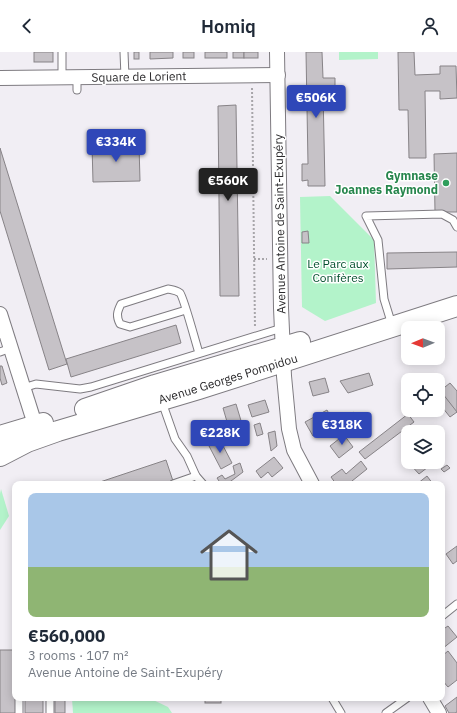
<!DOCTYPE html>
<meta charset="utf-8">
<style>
body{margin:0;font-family:"IBM Plex Sans",sans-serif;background:#f2f2f3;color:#1f2937;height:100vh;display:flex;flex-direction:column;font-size:15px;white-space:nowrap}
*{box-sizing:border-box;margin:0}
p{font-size:13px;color:#747a83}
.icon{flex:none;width:22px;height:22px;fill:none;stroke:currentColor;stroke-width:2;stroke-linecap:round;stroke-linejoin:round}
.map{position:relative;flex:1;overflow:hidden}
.panel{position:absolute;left:12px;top:429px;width:433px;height:220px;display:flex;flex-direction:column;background:#fff;border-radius:8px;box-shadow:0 2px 10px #0003}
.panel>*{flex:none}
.needle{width:26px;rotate:269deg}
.tools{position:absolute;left:401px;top:269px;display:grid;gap:8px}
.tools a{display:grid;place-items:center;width:44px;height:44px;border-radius:8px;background:#fff;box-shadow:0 2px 10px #0003;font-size:20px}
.price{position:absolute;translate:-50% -34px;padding:0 9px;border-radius:4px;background:#2f47b8;color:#fff;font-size:13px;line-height:26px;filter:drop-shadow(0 1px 2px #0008)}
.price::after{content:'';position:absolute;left:50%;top:24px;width:12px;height:9px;margin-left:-6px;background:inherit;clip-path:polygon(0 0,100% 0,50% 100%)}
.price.selected{background:#222;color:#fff}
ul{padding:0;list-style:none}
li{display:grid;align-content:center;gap:8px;height:212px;padding:0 16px}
li span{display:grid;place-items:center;height:124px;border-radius:8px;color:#555}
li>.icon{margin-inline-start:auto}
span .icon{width:72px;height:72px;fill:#fffc;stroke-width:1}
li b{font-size:17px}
header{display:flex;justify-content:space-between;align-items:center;height:52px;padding:0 16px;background:#fff;font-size:18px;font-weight:600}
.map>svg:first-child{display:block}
.green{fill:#b3f3ca}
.building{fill:#c6c2c7;stroke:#878387}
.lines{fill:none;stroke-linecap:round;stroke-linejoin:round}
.lane-casing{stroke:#7e7b80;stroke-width:9}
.street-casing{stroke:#7e7b80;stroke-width:16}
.secondary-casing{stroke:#7e7b80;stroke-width:22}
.path{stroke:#a7a5a9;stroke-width:2;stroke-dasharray:2 2;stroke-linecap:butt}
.lane{stroke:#fff;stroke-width:7}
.street{stroke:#fff;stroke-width:14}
.secondary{stroke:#fff;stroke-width:20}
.leisure-dot{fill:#2e9e5b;stroke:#fff;stroke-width:1.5}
.labels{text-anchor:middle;stroke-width:3;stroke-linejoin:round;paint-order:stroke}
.street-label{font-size:12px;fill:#2b2a2c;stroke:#fff}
.leisure-label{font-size:12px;font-weight:bold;fill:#27864d;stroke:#fff;text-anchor:end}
.park-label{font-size:12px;fill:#024f2d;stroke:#fff}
</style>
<header><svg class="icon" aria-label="back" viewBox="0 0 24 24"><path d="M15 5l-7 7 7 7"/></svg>Homiq<svg class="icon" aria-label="person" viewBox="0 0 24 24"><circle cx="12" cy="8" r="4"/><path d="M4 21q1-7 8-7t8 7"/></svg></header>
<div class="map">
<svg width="457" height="661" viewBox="0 0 457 661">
<rect width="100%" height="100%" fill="#f1eef4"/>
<g class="green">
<polygon points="339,0 378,0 378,7 339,8"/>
<polygon points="330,144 374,188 376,251 325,269 302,255 300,145"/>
<polygon points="1,437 9,464 0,478 0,442"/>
<polygon points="72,646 149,646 168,655 172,661 73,661"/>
</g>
<g class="building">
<rect x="34" y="0" width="19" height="10"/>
<rect x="134" y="0" width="5" height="7"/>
<polygon points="150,0 173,0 173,6 150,7"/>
<rect x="183" y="0" width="11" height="6"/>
<rect x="205" y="0" width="22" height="6"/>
<rect x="233" y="0" width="11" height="6"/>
<rect x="244" y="0" width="14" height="6"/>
<polygon points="306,0 322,0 323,26 335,26 335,39 323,39 325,134 308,134 308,128 302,129 302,112 308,112"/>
<polygon points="398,0 414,0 415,23 440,22 440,14 456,14 457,46 440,47 440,39 425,39 426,106 409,106 408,58 399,58"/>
<polygon points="236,53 239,244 220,244 218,54"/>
<polygon points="92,93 139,93 140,129 93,130"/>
<polygon points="0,96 67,312 49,318 0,159"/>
<polygon points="457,101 457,160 435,160 434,102"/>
<polygon points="308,179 309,191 302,191 302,180"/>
<polygon points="457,200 457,215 387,217 387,201"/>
<polygon points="176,273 181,291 71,325 66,307"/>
<polygon points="0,314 2,314 7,331 2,333 0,326"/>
<polygon points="369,321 373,333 348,341 340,329"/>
<polygon points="325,326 329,340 313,344 309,330"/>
<polygon points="450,331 457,339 457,361 440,339"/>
<polygon points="439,337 457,360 450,365 438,350"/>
<polygon points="265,348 269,360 252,365 248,353"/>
<polygon points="236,352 245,382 234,386 232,380 230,380 223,356"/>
<polygon points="327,358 334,371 313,384 305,370"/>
<polygon points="354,360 359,366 348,375 343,369"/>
<polygon points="408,362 414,370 365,407 359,400"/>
<polygon points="260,371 263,382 257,384 254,373"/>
<polygon points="275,379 277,394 271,399 268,381"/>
<polygon points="344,383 353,395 339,406 330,394"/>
<polygon points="220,388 232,411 221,417 209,394"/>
<polygon points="274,405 283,416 272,425 268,420 261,426 256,419"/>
<polygon points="166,408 173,429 162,432 94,432"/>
<polygon points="361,409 367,417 352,429 353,431 351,432 336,432 331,425 342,417 346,422"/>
<polygon points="408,410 430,410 432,412 419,422"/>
<polygon points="240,411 243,420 227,432 221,432 217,426 222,423 225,427 235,422 233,414"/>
<polygon points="447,413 450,416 444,420 441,417"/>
<polygon points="427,424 433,432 417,432"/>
<polygon points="457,494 457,509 453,512 446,502"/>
<polygon points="448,574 457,585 442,597 442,578"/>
<polygon points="0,598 15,598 16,661 0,661"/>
<polygon points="448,599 457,611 457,628 448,635 442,628 442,604"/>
<polygon points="457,645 457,660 455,661 449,661 445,654"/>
<rect x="25" y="646" width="18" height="15"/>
<rect x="55" y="646" width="10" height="15"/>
<rect x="205" y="646" width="16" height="5"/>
</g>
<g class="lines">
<g class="lane-casing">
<g id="lane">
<polyline points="62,0 62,26"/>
<polyline points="124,0 125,25"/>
<polyline points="77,26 77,38"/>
<path d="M186,258l-56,17 -10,-3c-4,-8 -3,-12 1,-20l47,-15c5,1 8,1 12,4 4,5 16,51 19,60"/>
<polyline points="392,273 384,247 378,188 366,164 442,162 453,168 457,175"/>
<polyline points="0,300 11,296"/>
<polyline points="23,336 36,332 80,337 91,335 282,276"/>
<polyline points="162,350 175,387 187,404 196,424 203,432"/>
<polyline points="173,432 196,424"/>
<polyline points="442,564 457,552"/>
<polyline points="19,646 19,661"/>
<polyline points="50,646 50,661"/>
<polyline points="332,646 341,661"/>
<polyline points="386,661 407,646"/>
</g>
</g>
<g class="street-casing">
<g id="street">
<polyline points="277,0 281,256 284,324 289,377 294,398 312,432"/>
<polyline points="0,26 278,23"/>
<polyline points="0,262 38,382"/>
<polyline points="430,646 439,661"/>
</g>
</g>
<g class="secondary-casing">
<g id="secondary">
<polyline points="85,357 155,333 300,290"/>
<polyline points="0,384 43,371"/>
<polyline points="0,404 27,390 58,379 199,337 457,254"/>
</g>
</g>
<g class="path">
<polyline points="252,36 255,276"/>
<polyline points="254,207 267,207"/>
</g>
<use href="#lane" class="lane"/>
<use href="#street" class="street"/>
<use href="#secondary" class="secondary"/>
</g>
<circle class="leisure-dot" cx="446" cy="131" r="4"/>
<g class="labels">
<g class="street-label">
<text transform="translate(139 25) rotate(-1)" y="4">Square de Lorient</text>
<text transform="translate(280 172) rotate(-91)" y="4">Avenue Antoine de Saint-Exupéry</text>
<text transform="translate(228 327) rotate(-17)" y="4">Avenue Georges Pompidou</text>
</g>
<g class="leisure-label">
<text x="438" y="128">Gymnase<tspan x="438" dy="14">Joannes Raymond</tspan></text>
</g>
<g class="park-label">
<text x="338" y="216">Le Parc aux<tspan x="338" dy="14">Conifères</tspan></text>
</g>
</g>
</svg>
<div class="tools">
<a><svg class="needle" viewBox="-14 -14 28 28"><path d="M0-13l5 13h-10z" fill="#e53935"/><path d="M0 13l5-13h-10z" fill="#747a83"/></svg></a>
<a><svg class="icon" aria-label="locate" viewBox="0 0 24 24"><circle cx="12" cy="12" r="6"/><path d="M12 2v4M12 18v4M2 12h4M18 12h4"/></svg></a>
<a><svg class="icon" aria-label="layers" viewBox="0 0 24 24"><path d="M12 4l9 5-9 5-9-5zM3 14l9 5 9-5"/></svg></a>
</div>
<b class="price" style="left:316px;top:67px">€506K</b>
<b class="price" style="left:116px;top:111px">€334K</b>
<b class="price selected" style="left:228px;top:150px">€560K</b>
<b class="price" style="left:342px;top:394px">€318K</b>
<b class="price" style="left:220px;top:402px">€228K</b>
<section class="panel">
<ul>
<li><span style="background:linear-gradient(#a9c7e8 60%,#8fb573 0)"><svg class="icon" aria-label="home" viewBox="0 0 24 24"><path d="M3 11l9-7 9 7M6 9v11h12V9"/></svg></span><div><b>€560,000</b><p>3 rooms · 107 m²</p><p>Avenue Antoine de Saint-Exupéry</p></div></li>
</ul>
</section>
</div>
